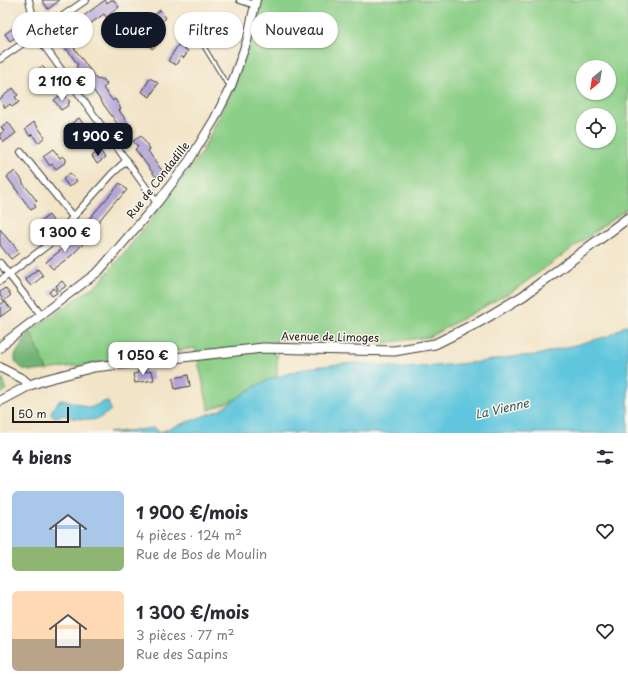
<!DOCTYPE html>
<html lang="fr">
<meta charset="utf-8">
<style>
body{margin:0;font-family:"Playpen Sans",sans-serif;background:#f7f7f7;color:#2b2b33;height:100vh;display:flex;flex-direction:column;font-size:15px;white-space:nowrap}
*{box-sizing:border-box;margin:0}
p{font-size:13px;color:#7c7c81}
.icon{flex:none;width:22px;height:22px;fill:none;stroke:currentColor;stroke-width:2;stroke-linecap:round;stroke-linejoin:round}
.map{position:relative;height:433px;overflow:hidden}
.details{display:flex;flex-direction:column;background:#fff;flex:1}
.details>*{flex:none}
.guide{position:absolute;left:12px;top:12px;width:400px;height:36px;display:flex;gap:8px}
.needle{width:26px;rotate:210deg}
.tools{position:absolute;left:576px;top:60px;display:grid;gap:8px}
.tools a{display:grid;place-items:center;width:40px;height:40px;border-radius:50%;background:#fff;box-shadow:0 1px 3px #0004;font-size:20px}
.scale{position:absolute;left:12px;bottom:10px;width:57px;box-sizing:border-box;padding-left:4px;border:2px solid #1c1c1c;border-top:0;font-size:11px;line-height:14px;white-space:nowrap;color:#1c1c1c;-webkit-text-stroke:3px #fbf7ec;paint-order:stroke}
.price{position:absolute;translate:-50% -34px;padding:0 9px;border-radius:8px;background:#fff;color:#222;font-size:13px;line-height:26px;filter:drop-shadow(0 1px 2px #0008)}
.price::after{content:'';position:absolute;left:50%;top:24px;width:12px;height:9px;margin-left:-6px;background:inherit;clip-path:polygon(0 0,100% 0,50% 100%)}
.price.active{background:#111827;color:#fff}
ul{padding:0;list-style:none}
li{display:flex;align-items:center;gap:12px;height:100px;padding:0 12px}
li span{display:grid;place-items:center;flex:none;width:112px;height:80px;border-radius:6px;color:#555}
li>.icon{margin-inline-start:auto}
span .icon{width:48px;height:48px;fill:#fffc;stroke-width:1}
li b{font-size:17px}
h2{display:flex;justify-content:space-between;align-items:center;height:48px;padding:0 12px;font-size:17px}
.tag{padding:0 14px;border-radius:18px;background:#fff;box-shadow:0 1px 3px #0004;font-size:14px;line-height:36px}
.tag.active{background:#111827;color:#fff}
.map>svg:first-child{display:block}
.green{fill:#8ccf88;stroke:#547652;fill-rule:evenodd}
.forest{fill:#71b274;stroke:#466748}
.water{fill:#60c6dd;stroke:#3e717c}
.building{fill:#afa2d5}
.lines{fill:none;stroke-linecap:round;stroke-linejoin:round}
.service-casing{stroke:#3c3a36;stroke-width:5}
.minor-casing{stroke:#3c3a36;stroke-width:8}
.tertiary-casing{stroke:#3c3a36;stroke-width:10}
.secondary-casing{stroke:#3c3a36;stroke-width:11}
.service{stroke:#fff;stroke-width:3}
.minor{stroke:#fff;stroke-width:6}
.tertiary{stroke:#fff;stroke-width:8}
.secondary{stroke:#fff;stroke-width:9}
.labels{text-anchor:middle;stroke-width:3;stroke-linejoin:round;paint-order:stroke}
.street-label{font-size:11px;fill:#1c1c1c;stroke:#fbf7ec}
.water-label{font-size:12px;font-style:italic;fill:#345860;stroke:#fbf7ec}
</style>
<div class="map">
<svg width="628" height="433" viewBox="0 0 628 433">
<rect width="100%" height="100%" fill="#fbf7ec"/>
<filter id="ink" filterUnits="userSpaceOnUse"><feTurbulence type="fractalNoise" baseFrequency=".025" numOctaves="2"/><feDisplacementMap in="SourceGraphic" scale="8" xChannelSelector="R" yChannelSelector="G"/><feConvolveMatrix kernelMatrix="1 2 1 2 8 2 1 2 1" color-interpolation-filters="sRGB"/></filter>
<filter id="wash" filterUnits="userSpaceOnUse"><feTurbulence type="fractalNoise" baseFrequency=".012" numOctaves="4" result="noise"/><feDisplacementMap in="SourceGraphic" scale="16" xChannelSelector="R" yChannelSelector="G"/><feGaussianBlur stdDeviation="0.9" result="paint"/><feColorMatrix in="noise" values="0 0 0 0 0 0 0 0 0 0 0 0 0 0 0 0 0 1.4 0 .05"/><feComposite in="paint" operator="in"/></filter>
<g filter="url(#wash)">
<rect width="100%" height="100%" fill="#f2e4c7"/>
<g class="green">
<path d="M260,0h368v208l-112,81 -87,48 -46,6 -106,-4v43l-68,28 -14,-62 -148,22 -17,-39 69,-48 47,-57 55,-72 34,-70zM583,67h26v26h-26zM583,115h26v26h-26z"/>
<polygon points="0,378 3,379 6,390 0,394"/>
</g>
<path class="forest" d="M30,331l17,39c-14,1 -23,4 -32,-9v-6z"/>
<g class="water">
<polygon points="628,324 628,433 108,433 154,428 160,432 220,410 252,388 268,380 306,368 340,364 357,363 404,368 435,366 480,362 517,356 537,355 609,336"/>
<polygon points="62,400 66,400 90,408 106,401 108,402 111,410 100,418 92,420 72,418 64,415 55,417 52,416 51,413 52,410 59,401"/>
</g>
<g id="blocks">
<g class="building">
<polygon points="42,0 60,0 48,9"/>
<polygon points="105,0 107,3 111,0 114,0 119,7 106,17 104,14 87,26 81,18"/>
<polygon points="160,10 166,18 154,28 148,21"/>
<polygon points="17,25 22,33 10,41 5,34"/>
<polygon points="63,32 96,79 104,80 107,85 103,88 113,101 115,99 121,109 119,110 131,128 124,133 76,66 78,65 67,49 65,50 56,36"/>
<polygon points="153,38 158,44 152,49 147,43"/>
<polygon points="178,45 188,51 184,58 181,56 176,65 168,61"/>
<polygon points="42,66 47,72 45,74 49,79 43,84 34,73"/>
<polygon points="150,78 158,83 150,97 142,92"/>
<polygon points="13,88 18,95 15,97 19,102 12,107 10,104 5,108 0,99"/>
<polygon points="62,94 62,95 64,94 70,102 68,103 69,105 61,110 54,100"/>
<polygon points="79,118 84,125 81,128 86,136 79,141 70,133 72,132 68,126"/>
<polygon points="8,122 16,133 4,142 0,137 0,134 4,131 1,127"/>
<polygon points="34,122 45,137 38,143 32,134 30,136 25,129"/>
<polygon points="141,136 150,149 148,151 163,172 156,177 135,149 138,147 133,141"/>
<polygon points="53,149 60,158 63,156 66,159 66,162 56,169 52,164 50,166 43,156"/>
<polygon points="100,150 105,158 97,164 92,156"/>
<polygon points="15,171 23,181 22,182 37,201 34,204 36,207 31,210 7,177"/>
<polygon points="70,173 77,181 69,187 63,179"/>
<polygon points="120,183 127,190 118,200 117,199 89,233 82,227"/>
<polygon points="49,215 53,221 47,226 48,228 42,233 36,225"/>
<polygon points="0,229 10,242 11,241 19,253 11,259 0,245"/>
<polygon points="74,236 83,244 71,256 53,269 46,262 66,246 65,245"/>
<polygon points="38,269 43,276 31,286 25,279"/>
<polygon points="62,281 66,286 59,291 56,286"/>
<polygon points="5,288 11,295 4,301 0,295 0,292"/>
<polygon points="54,288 57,293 52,296 49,292"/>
<polygon points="5,301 11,309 0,317 0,305"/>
<polygon points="145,368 146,372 152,371 154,380 135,383 133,374 138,373 138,370"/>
<polygon points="188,375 190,386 175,389 173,378"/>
</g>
</g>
</g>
<g filter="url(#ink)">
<use href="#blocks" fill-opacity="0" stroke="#3c3a36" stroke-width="1"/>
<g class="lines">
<g class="service-casing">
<polyline id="service" points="192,27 225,81 231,86"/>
</g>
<g class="minor-casing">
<g id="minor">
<polyline points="29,0 37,34 45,47 157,203"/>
<polyline points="240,0 255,5"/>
<polyline points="0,59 86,0"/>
<polyline points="21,152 73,217"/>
<polyline points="0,263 40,315"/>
<polyline points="0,281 49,244 112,174 127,160"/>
</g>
</g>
<g class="tertiary-casing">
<g id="tertiary">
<polyline points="0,348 3,344 99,271 157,203 189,161 214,120 231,86 247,41 256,0"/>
<polyline points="0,367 1,368 23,379 30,385"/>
</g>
</g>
<g class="secondary-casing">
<polyline id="secondary" points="0,401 30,385 44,380 94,367 263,348 394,351 435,344 481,321 523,296 628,218"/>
</g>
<use href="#service" class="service"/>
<use href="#minor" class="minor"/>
<use href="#tertiary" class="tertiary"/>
<use href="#secondary" class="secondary"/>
</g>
</g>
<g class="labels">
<g class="street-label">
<text transform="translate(158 180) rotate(-52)" y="4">Rue de Condadille</text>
<text transform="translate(330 337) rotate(1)" y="4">Avenue de Limoges</text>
</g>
<g class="water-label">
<text transform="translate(502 409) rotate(-13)" y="4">La Vienne</text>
</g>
</g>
</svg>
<div class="tools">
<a><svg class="needle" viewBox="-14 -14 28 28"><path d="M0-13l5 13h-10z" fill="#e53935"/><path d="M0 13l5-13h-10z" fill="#7c7c81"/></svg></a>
<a><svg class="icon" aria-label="locate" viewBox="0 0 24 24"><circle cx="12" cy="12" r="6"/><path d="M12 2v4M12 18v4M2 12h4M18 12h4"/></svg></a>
</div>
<div class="scale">50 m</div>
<b class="price" style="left:62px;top:102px">2 110 €</b>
<b class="price active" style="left:98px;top:157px">1 900 €</b>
<b class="price" style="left:65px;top:253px">1 300 €</b>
<b class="price" style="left:143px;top:376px">1 050 €</b>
<div class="guide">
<a class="tag">Acheter</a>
<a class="tag active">Louer</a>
<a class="tag">Filtres</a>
<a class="tag">Nouveau</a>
</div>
</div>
<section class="details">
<h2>4 biens<svg class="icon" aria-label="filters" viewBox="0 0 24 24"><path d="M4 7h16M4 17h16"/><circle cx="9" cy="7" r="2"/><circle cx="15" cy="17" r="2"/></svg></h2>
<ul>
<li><span style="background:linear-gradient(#a9c7e8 70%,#8fb573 0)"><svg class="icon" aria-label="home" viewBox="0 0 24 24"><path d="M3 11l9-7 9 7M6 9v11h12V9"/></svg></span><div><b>1 900 €/mois</b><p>4 pièces · 124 m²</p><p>Rue de Bos de Moulin</p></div><svg class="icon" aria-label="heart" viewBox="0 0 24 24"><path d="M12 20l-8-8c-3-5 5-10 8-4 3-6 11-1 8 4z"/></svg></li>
<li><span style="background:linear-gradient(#ffd9b3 60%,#b9a48a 0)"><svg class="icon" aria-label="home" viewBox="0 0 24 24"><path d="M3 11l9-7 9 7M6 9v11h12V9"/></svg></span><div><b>1 300 €/mois</b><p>3 pièces · 77 m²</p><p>Rue des Sapins</p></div><svg class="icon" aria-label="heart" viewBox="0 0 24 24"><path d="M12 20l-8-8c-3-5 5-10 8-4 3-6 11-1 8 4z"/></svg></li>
</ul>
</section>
